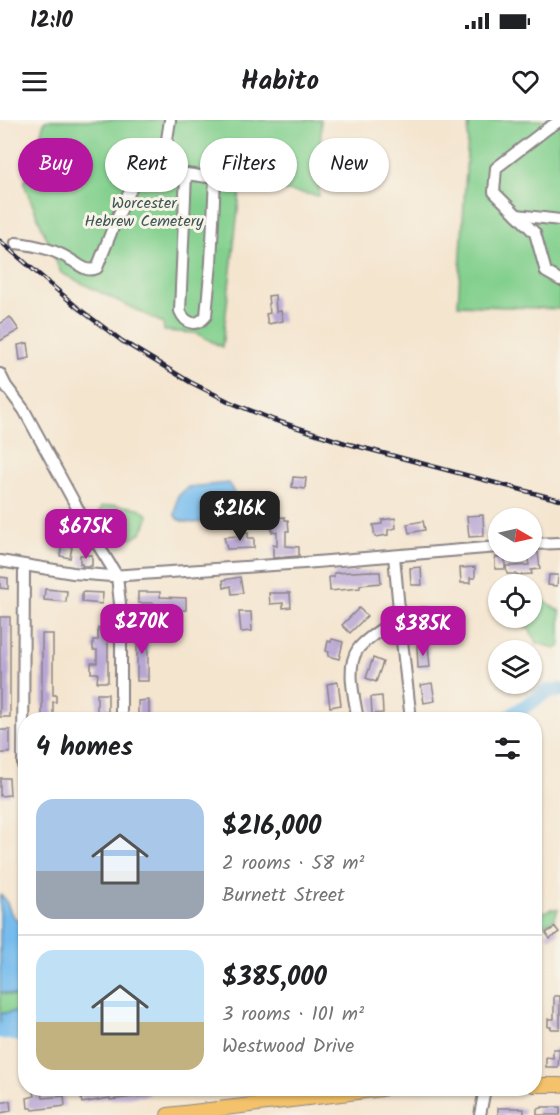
<!DOCTYPE html>
<meta charset="utf-8">
<style>
body{margin:0;font-family:Kalam,sans-serif;background:#f2f2f2;color:#202124;height:100vh;display:flex;flex-direction:column;font-size:22px;white-space:nowrap}
*{box-sizing:border-box;margin:0}
p{font-size:20px;color:#757577}
.icon{flex:none;width:33px;height:33px;fill:none;stroke:currentColor;stroke-width:2;stroke-linecap:round;stroke-linejoin:round}
.map{position:relative;flex:1;overflow:hidden}
.details{position:absolute;left:18px;top:592px;width:524px;height:384px;display:flex;flex-direction:column;background:#fff;border-radius:24px;box-shadow:0 2px 4px #0004}
.details>*{flex:none}
.top-card{position:absolute;left:18px;top:18px;width:525px;height:54px;display:flex;gap:12px}
.needle{width:39px;rotate:99deg}
.fabs{position:absolute;left:488px;top:388px;display:grid;gap:12px}
.fabs a{display:grid;place-items:center;width:54px;height:54px;border-radius:50%;background:#fff;box-shadow:0 2px 4px #0004;font-size:30px}
.price{position:absolute;translate:-50% -51px;padding:0 14px;border-radius:12px;background:#b5179e;color:#fff;font-size:20px;line-height:39px;filter:drop-shadow(0 2px 3px #0008)}
.price::after{content:'';position:absolute;left:50%;top:36px;width:18px;height:14px;margin-left:-9px;background:inherit;clip-path:polygon(0 0,100% 0,50% 100%)}
.price.current{background:#222;color:#fff}
ul{padding:0;list-style:none}
li{display:flex;align-items:center;gap:18px;height:150px;padding:0 18px}
li+li{border-top:2px solid #e0e0e0}
li span{display:grid;place-items:center;flex:none;width:168px;height:120px;border-radius:18px;color:#555}
li>.icon{margin-inline-start:auto}
span .icon{width:72px;height:72px;fill:#fffc;stroke-width:1}
li b{font-size:26px}
h2{display:flex;justify-content:space-between;align-items:center;height:72px;padding:0 18px;font-size:26px}
.tag{padding:0 21px;border-radius:27px;background:#fff;box-shadow:0 2px 4px #0004;font-size:21px;line-height:54px}
.tag.current{background:#b5179e;color:#fff}
.status{display:flex;justify-content:space-between;align-items:center;height:42px;padding:0 30px;background:#fff;direction:ltr}
.status svg{height:16px;fill:currentColor}
header{display:flex;justify-content:space-between;align-items:center;height:78px;padding:0 18px;background:#fff;font-size:27px;font-weight:700}
.map>svg:first-child{display:block}
.green{fill:#83d08e;stroke:#527964;stroke-width:1.5}
.water{fill:#76bced;stroke:#4c6f94;stroke-width:1.5}
.lines{fill:none;stroke-linecap:round;stroke-linejoin:round}
.river{stroke:#76bced;stroke-width:15}
.building{fill:#b8a6d4}
.minor-casing{stroke:#8b8485;stroke-width:14}
.major-casing{stroke:#8b8485;stroke-width:16}
.minor{stroke:#fff;stroke-width:10}
.major{stroke:#f3c26a;stroke-width:14}
.rail-casing{stroke:#22223b;stroke-width:4.5}
.rail{stroke:#f7f3e8;stroke-width:2;stroke-dasharray:7;stroke-linecap:butt}
.labels{text-anchor:middle;stroke-width:6;stroke-linejoin:round;paint-order:stroke}
.park-label{font-size:16px;fill:#3f5654;stroke:#f7f3e8}
</style>
<div class="status"><b>12:10</b><svg viewBox="0 0 49 12"><path d="M0 12V9h3v3zM5 12V6h3v6zM10 12V3h3v9zM15 12V0h3v12zM26 1h20v11H26zM47 4h2v5h-2z"/></svg></div>
<header><svg class="icon" aria-label="menu" viewBox="0 0 24 24"><path d="M4 6h16M4 12h16M4 18h16"/></svg>Habito<svg class="icon" aria-label="heart" viewBox="0 0 24 24"><path d="M12 20l-8-8c-3-5 5-10 8-4 3-6 11-1 8 4z"/></svg></header>
<div class="map">
<svg width="560" height="995" viewBox="0 0 560 995">
<rect width="100%" height="100%" fill="#f7f3e8"/>
<filter id="ink" filterUnits="userSpaceOnUse"><feTurbulence type="fractalNoise" baseFrequency=".0167" numOctaves="2"/><feDisplacementMap in="SourceGraphic" scale="12" xChannelSelector="R" yChannelSelector="G"/><feConvolveMatrix kernelMatrix="1 2 1 2 8 2 1 2 1" color-interpolation-filters="sRGB"/></filter>
<filter id="wash" filterUnits="userSpaceOnUse"><feTurbulence type="fractalNoise" baseFrequency=".008" numOctaves="4" result="noise"/><feDisplacementMap in="SourceGraphic" scale="24" xChannelSelector="R" yChannelSelector="G"/><feGaussianBlur stdDeviation="1.35" result="paint"/><feColorMatrix in="noise" values="0 0 0 0 0 0 0 0 0 0 0 0 0 0 0 0 0 1.4 0 .05"/><feComposite in="paint" operator="in"/></filter>
<g filter="url(#wash)">
<rect width="100%" height="100%" fill="#f4e5cf"/>
<g class="green">
<polygon points="45,0 321,0 319,76 241,64 222,227 196,213 164,211 163,203 61,153 24,64"/>
<polygon points="469,0 560,0 560,189 458,185"/>
<path d="M115,385l24,3 9,7c0,7 -7,22 -15,23 -4,0 -7,-1 -10,-2 -14,-3 -30,-13 -22,-29z"/>
<polygon points="531,475 539,477 557,490 560,490 560,527 555,528 537,523 529,509 517,504 513,498 531,498"/>
<polygon points="551,789 558,789 554,800 534,809 534,792 539,794"/>
<polygon points="0,873 25,878 25,893 13,892 0,894"/>
</g>
<g class="water">
<path d="M229,363l7,14 -2,9c-8,5 -17,12 -26,15 -10,2 -26,4 -33,-5l2,-19 11,-10z"/>
<path d="M0,775c9,5 7,13 13,21 4,4 8,7 12,11v71l-25,-6z"/>
<polygon points="13,892 25,893 25,912 0,914 0,894"/>
</g>
<g class="lines">
<g class="river">
<polyline points="505,600 546,572 560,570"/>
<polyline points="0,911 26,916"/>
</g>
</g>
<g id="blocks">
<g class="building">
<polygon points="275,175 276,192 281,191 283,201 268,204 266,194 270,193 268,176"/>
<polygon points="10,197 19,210 0,221 0,204"/>
<polygon points="28,223 30,238 20,240 18,225"/>
<polygon points="293,357 306,358 305,369 292,367"/>
<polygon points="483,395 484,416 469,417 467,396"/>
<polygon points="285,397 285,400 288,400 289,411 286,411 286,426 299,427 299,436 273,438 273,425 277,426 277,412 272,412 272,398"/>
<polygon points="395,398 396,408 388,410 388,415 375,417 373,405 382,404 382,400"/>
<polygon points="423,401 425,410 409,413 407,404"/>
<polygon points="248,412 248,418 254,418 254,428 227,429 224,417 239,416 239,413"/>
<polygon points="62,425 72,427 70,438 60,436"/>
<polygon points="538,432 540,449 531,450 532,454 516,455 516,454 507,454 506,446 514,446 529,445 527,433"/>
<polygon points="80,435 92,435 92,446 82,446 82,444 80,444"/>
<polygon points="495,437 505,438 505,449 495,449"/>
<polygon points="421,447 422,465 411,465 410,448"/>
<polygon points="475,447 475,458 470,458 470,463 461,463 460,448"/>
<polygon points="371,451 372,452 380,452 381,463 360,465 360,468 330,471 329,457 334,457 334,453"/>
<polygon points="549,455 558,455 557,466 548,465"/>
<polygon points="0,457 8,458 8,469 0,468"/>
<polygon points="240,457 243,473 232,474 231,466 224,468 223,460"/>
<polygon points="45,469 67,471 66,482 44,480"/>
<polygon points="82,472 103,473 102,484 82,482"/>
<polygon points="138,472 160,472 160,477 186,478 186,490 170,491 170,486 153,486 154,483 138,483"/>
<polygon points="269,473 290,473 291,487 283,488 283,483 270,484"/>
<polygon points="424,487 426,509 415,510 413,488"/>
<polygon points="359,488 367,496 350,513 342,505"/>
<polygon points="239,492 251,492 252,511 241,512"/>
<rect x="0" y="497" width="10" height="100"/>
<polygon points="98,508 108,508 108,562 97,562 98,553 91,553 91,543 97,543 97,530 93,530 93,520 98,520"/>
<rect x="137" y="509" width="11" height="52"/>
<polygon points="42,514 53,514 53,575 56,575 56,582 53,582 53,598 42,598"/>
<polygon points="332,519 343,522 339,539 328,536 329,532 326,531 328,521 331,522"/>
<polygon points="428,525 430,547 418,548 417,526"/>
<polygon points="373,538 383,542 376,562 366,558"/>
<polygon points="338,562 341,585 330,587 327,564"/>
<polygon points="432,563 435,581 424,583 421,565"/>
<rect x="97" y="574" width="11" height="18"/>
<polygon points="382,576 383,593 372,594 371,577"/>
<polygon points="149,580 149,600 138,600 138,581"/>
<rect x="0" y="610" width="10" height="23"/>
<polygon points="0,658 9,658 10,675 0,676"/>
<polygon points="555,807 559,812 550,819 546,813"/>
<polygon points="554,876 560,876 560,909 551,909 551,907 548,907 548,899 554,899"/>
<polygon points="553,929 560,929 558,947 546,947 546,937 553,938"/>
<polygon points="105,969 148,969 149,975 110,980 110,978 82,983 80,974 105,970"/>
<polygon points="42,971 43,978 64,976 65,986 33,990 32,988 28,988 27,978 35,976 34,972"/>
<polygon points="10,981 11,991 0,993 0,983"/>
<polygon points="542,987 560,987 560,995 537,995 537,989 542,988"/>
<polygon points="498,988 520,988 520,989 524,989 524,995 498,995"/>
</g>
</g>
</g>
<g filter="url(#ink)">
<use href="#blocks" fill-opacity="0" stroke="#8b8485" stroke-width="1.5"/>
<g class="lines">
<g class="minor-casing">
<g id="minor">
<polyline points="560,1 548,8 496,48 494,72 535,113 546,152 560,160"/>
<polyline points="162,52 170,0"/>
<path d="M215,58l-29,-4 -6,137c5,12 16,17 26,5l5,-53 4,-85 16,3"/>
<polyline points="517,95 560,100"/>
<path d="M16,123c20,2 38,6 55,17 9,5 16,13 26,8l19,-48 17,-35 6,-7 23,-6 24,2"/>
<polyline points="0,254 6,266 24,290 92,415 117,456 121,493 121,600"/>
<polyline points="531,424 560,423"/>
<polyline points="394,436 402,521 411,600"/>
<polyline points="0,441 73,453 111,456 304,443 498,427"/>
<polyline points="24,446 23,645 26,645"/>
<path d="M358,600c-3,-20 -13,-53 0,-71 9,-12 29,-23 42,-32"/>
<polyline points="480,995 485,969"/>
</g>
</g>
<g class="major-casing">
<g id="major">
<polyline points="534,965 560,965"/>
<polyline points="168,995 382,969"/>
</g>
</g>
<use href="#minor" class="minor"/>
<use href="#major" class="major"/>
<g class="rail-casing">
<polyline id="rail" points="0,121 78,188 122,221 190,262 232,283 274,300 345,323 560,380"/>
</g>
<use href="#rail" class="rail"/>
</g>
</g>
<g class="labels">
<g class="park-label">
<text x="144" y="88">Worcester<tspan x="144" dy="18">Hebrew Cemetery</tspan></text>
</g>
</g>
</svg>
<div class="fabs">
<a><svg class="needle" viewBox="-14 -14 28 28"><path d="M0-13l5 13h-10z" fill="#e53935"/><path d="M0 13l5-13h-10z" fill="#757577"/></svg></a>
<a><svg class="icon" aria-label="locate" viewBox="0 0 24 24"><circle cx="12" cy="12" r="6"/><path d="M12 2v4M12 18v4M2 12h4M18 12h4"/></svg></a>
<a><svg class="icon" aria-label="layers" viewBox="0 0 24 24"><path d="M12 4l9 5-9 5-9-5zM3 14l9 5 9-5"/></svg></a>
</div>
<b class="price current" style="left:240px;top:422px">$216K</b>
<b class="price" style="left:86px;top:440px">$675K</b>
<b class="price" style="left:142px;top:535px">$270K</b>
<b class="price" style="left:423px;top:537px">$385K</b>
<div class="top-card">
<a class="tag current">Buy</a>
<a class="tag">Rent</a>
<a class="tag">Filters</a>
<a class="tag">New</a>
</div>
<section class="details">
<h2>4 homes<svg class="icon" aria-label="filters" viewBox="0 0 24 24"><path d="M4 7h16M4 17h16"/><circle cx="9" cy="7" r="2"/><circle cx="15" cy="17" r="2"/></svg></h2>
<ul>
<li><span style="background:linear-gradient(#a9c7e8 60%,#9aa5b1 0)"><svg class="icon" aria-label="home" viewBox="0 0 24 24"><path d="M3 11l9-7 9 7M6 9v11h12V9"/></svg></span><div><b>$216,000</b><p>2 rooms · 58 m²</p><p>Burnett Street</p></div></li>
<li><span style="background:linear-gradient(#bfe0f5 60%,#c2b280 0)"><svg class="icon" aria-label="home" viewBox="0 0 24 24"><path d="M3 11l9-7 9 7M6 9v11h12V9"/></svg></span><div><b>$385,000</b><p>3 rooms · 101 m²</p><p>Westwood Drive</p></div></li>
</ul>
</section>
</div>
